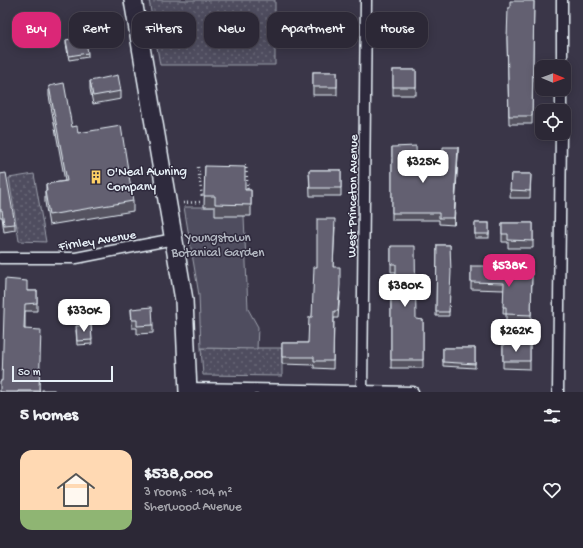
<!DOCTYPE html>
<meta charset="utf-8">
<style>
body{margin:0;font-family:"Gochi Hand",sans-serif;background:#34303e;color:#f1f3f6;height:100vh;display:flex;flex-direction:column;font-size:15px;white-space:nowrap}
*{box-sizing:border-box;margin:0}
p{font-size:13px;color:#a6a6ad}
.icon{flex:none;width:22px;height:22px;fill:none;stroke:currentColor;stroke-width:2;stroke-linecap:round;stroke-linejoin:round}
.map{position:relative;height:392px;overflow:hidden}
.sheet{display:flex;flex-direction:column;background:#2c2836;flex:1}
.sheet>*{flex:none}
.banner{position:absolute;left:12px;top:12px;width:559px;height:36px;display:flex;gap:8px}
.needle{width:26px;rotate:91deg}
.buttons{position:absolute;left:535px;top:60px;display:grid;gap:8px}
.buttons a{display:grid;place-items:center;width:36px;height:36px;border-radius:8px;background:#2c2836;box-shadow:0 2px 10px #0003,0 0 0 1px #484451;font-size:20px}
.scale{position:absolute;left:12px;bottom:10px;width:101px;box-sizing:border-box;padding-left:4px;border:2px solid #e8f1f8;border-top:0;font-size:11px;line-height:14px;white-space:nowrap;color:#e8f1f8;-webkit-text-stroke:3px #2f2a3d;paint-order:stroke}
.price{position:absolute;translate:-50% -34px;padding:0 9px;border-radius:8px;background:#fff;color:#222;font-size:13px;line-height:26px;filter:drop-shadow(0 1px 2px #0008)}
.price::after{content:'';position:absolute;left:50%;top:24px;width:12px;height:9px;margin-left:-6px;background:inherit;clip-path:polygon(0 0,100% 0,50% 100%)}
.price.selected{background:#db2777;color:#fff}
ul{padding:0;list-style:none}
li{display:flex;align-items:center;gap:12px;height:100px;padding:0 20px}
li span{display:grid;place-items:center;flex:none;width:112px;height:80px;border-radius:12px;color:#555}
li>.icon{margin-inline-start:auto}
span .icon{width:48px;height:48px;fill:#fffc;stroke-width:1}
li b{font-size:17px}
h2{display:flex;justify-content:space-between;align-items:center;height:48px;padding:0 20px;font-size:17px}
.chip{padding:0 14px;border-radius:12px;background:#2c2836;box-shadow:0 2px 10px #0003,0 0 0 1px #484451;font-size:14px;line-height:36px}
.chip.selected{background:#db2777;color:#fff}
.map>svg:first-child{display:block}
.grass{fill:url(#grass-dots);stroke:#9ca0ac}
.garden{fill:#504e5f;stroke:#9ca0ac}
.lines{fill:none;stroke-linecap:round;stroke-linejoin:round}
.street-casing{stroke:#e8f1f8;stroke-width:13}
.primary-casing{stroke:#e8f1f8;stroke-width:20}
.path{stroke:#e8f1f8;stroke-width:2.5;stroke-dasharray:1 3;stroke-linecap:butt}
.street{stroke:#2f2a3d;stroke-width:10}
.primary{stroke:#2f2a3d;stroke-width:17}
.wall{fill:#555361;stroke:#e8f1f8}
.shaded-wall{fill:#45444f;stroke:#e8f1f8}
.building{fill:#636171;stroke:#e8f1f8}
.labels{text-anchor:middle;stroke-width:3;stroke-linejoin:round;paint-order:stroke}
.poi-label{font-size:13px;fill:#e8f1f8;stroke:#2f2a3d;text-anchor:start}
.street-label{font-size:13px;fill:#e8f1f8;stroke:#2f2a3d}
.park-label{font-size:13px;fill:#b3b8c2;stroke:#2f2a3d}
</style>
<div class="map">
<svg width="583" height="392" viewBox="0 0 583 392">
<defs>
<pattern id="grass-dots" width="8" height="8" patternUnits="userSpaceOnUse"><rect width="8" height="8" fill="#504e5f"/><path d="M2 2h.1M6 6h.1" fill="none" stroke="#696877" stroke-width="1.8" stroke-linecap="round"/></pattern>
</defs>
<rect width="100%" height="100%" fill="#3a3648"/>
<filter id="ink" filterUnits="userSpaceOnUse"><feTurbulence type="fractalNoise" baseFrequency=".025" numOctaves="2"/><feDisplacementMap in="SourceGraphic" scale="8" xChannelSelector="R" yChannelSelector="G"/><feConvolveMatrix kernelMatrix="1 2 1 2 8 2 1 2 1" color-interpolation-filters="sRGB"/></filter>
<g filter="url(#ink)">
<g class="grass">
<polygon points="149,0 275,0 275,65 160,65"/>
<polygon points="34,174 46,242 19,241 9,178"/>
<polygon points="201,348 281,348 282,350 282,376 203,375"/>
</g>
<polygon class="garden" points="184,207 215,207 244,216 248,309 258,327 257,349 201,348 199,295"/>
<g class="lines">
<g class="street-casing">
<g id="street">
<polyline points="562,67 562,0"/>
<polyline points="561,111 561,89"/>
<polyline points="0,258 76,258 174,239"/>
<polyline points="187,388 413,392"/>
<polyline points="362,392 366,0"/>
<polyline points="558,392 561,133"/>
</g>
</g>
<g class="primary-casing">
<polyline id="primary" points="133,0 184,300 188,392"/>
</g>
<g class="path">
<polyline points="246,164 248,194"/>
<polyline points="198,167 202,197"/>
<polyline points="183,203 200,202"/>
</g>
<use href="#street" class="street"/>
<use href="#primary" class="primary"/>
</g>
<g class="wall">
<polygon points="534,1 532,124 509,124 507,38 510,8"/>
<polygon points="66,40 88,53 88,57 69,60 66,44"/>
<rect x="393" y="70" width="23" height="25"/>
<rect x="313" y="72" width="24" height="23"/>
<polygon points="90,81 121,91 121,99 93,104 90,89"/>
<polygon points="49,86 72,127 78,133 133,201 133,211 49,225 45,202 45,191 46,191 46,184 65,181 49,96"/>
<polygon points="392,147 417,171 442,173 458,154 454,225 439,224 439,220 392,220"/>
<polygon points="205,166 245,190 251,190 251,216 215,216 215,207 204,207"/>
<polygon points="309,170 341,170 341,196 310,196"/>
<polygon points="0,174 15,224 15,230 4,232 2,217 0,217"/>
<polygon points="511,174 531,174 530,198 510,198"/>
<rect x="475" y="223" width="14" height="15"/>
<polygon points="502,223 533,223 533,248 508,248 508,242 502,242"/>
<polygon points="335,227 333,267 340,293 338,318 334,318 333,369 314,368 314,365 282,364 282,343 308,343 312,317 317,267"/>
<polygon points="437,245 450,245 449,316 436,316"/>
<polygon points="391,246 416,319 423,320 423,368 391,368 391,296 396,296 396,272 391,272"/>
<polygon points="471,266 485,272 532,272 531,322 506,322 506,314 503,314 504,290 471,289"/>
<polygon points="27,291 37,291 37,311 25,311 25,329 40,392 0,392 2,381"/>
<polygon points="131,309 153,325 153,333 137,334 137,328 132,328"/>
<polygon points="91,325 92,344 77,345 76,330"/>
<polygon points="503,344 530,345 530,369 503,368"/>
<polygon points="443,348 475,348 475,368 443,366"/>
</g>
<polygon class="shaded-wall" points="458,147 458,154 454,225 454,218"/>
<g class="building">
<polygon points="510,1 534,1 532,116 509,116 507,38 508,8 510,8"/>
<polygon points="85,36 88,53 69,56 66,40"/>
<rect x="393" y="70" width="23" height="17"/>
<rect x="313" y="72" width="24" height="15"/>
<polygon points="118,75 121,91 93,96 90,81"/>
<polygon points="64,83 72,127 77,126 78,133 121,126 133,201 49,215 45,191 47,191 46,184 67,181 49,86"/>
<polygon points="416,146 417,171 442,173 443,147 458,147 454,218 439,218 439,213 392,213 392,147"/>
<polygon points="205,166 245,167 245,190 251,190 251,205 215,204 215,196 204,196"/>
<polygon points="309,170 341,170 341,188 310,188"/>
<polygon points="6,173 15,224 4,225 2,210 0,210 0,174"/>
<polygon points="511,174 531,174 530,191 510,190"/>
<polygon points="317,219 335,219 333,267 340,267 340,285 338,311 334,311 333,361 314,361 314,357 282,357 282,343 308,343 309,317 312,317 314,267 317,267"/>
<rect x="475" y="223" width="14" height="11"/>
<polygon points="502,223 533,223 533,241 508,240 508,234 502,234"/>
<polygon points="437,245 450,245 451,272 449,312 436,312"/>
<polygon points="391,246 415,246 416,319 423,320 423,360 391,360 391,296 396,296 396,264 391,264"/>
<polygon points="471,266 485,266 485,272 532,272 531,315 506,314 506,307 503,307 504,283 471,282"/>
<polygon points="5,279 27,281 27,291 37,291 37,303 25,304 24,329 41,330 39,391 18,391 18,392 0,392 0,381 2,381"/>
<polygon points="152,307 153,325 137,326 137,320 132,320 131,309"/>
<polygon points="91,325 92,340 77,341 76,326"/>
<polygon points="503,344 530,345 530,361 503,361"/>
<polygon points="443,348 475,348 475,364 443,362"/>
<rect x="42" y="390" width="12" height="2"/>
</g>
</g>
<defs>
<g id="building-bare" transform="scale(1.08)"><path d="M-4-6H4V6H1V3H-1V6H-4ZM-2.5-4.3h1.7v1.8h-1.7ZM.8-4.3h1.7v1.8H.8ZM-2.5-1h1.7V.8h-1.7ZM.8-1h1.7V.8H.8Z" fill="#ffd166" stroke="#2f2a3d" stroke-width="2.5" paint-order="stroke"/></g>
</defs>
<g fill-rule="evenodd">
<use href="#building-bare" x="96" y="177"/>
</g>
<g class="labels">
<g class="poi-label">
<text x="107" y="175">O'Neal Awning<tspan x="107" dy="15">Company</tspan></text>
</g>
<g class="street-label">
<text transform="translate(351 196) rotate(-89)" y="5">West Princeton Avenue</text>
<text transform="translate(97 239) rotate(-9)" y="5">Firnley Avenue</text>
</g>
<g class="park-label">
<text x="218" y="241">Youngstown<tspan x="218" dy="15">Botanical Garden</tspan></text>
</g>
</g>
</svg>
<div class="buttons">
<a><svg class="needle" viewBox="-14 -14 28 28"><path d="M0-13l5 13h-10z" fill="#e53935"/><path d="M0 13l5-13h-10z" fill="#a6a6ad"/></svg></a>
<a><svg class="icon" aria-label="locate" viewBox="0 0 24 24"><circle cx="12" cy="12" r="6"/><path d="M12 2v4M12 18v4M2 12h4M18 12h4"/></svg></a>
</div>
<div class="scale">50 m</div>
<b class="price" style="left:423px;top:184px">$325K</b>
<b class="price selected" style="left:509px;top:288px">$538K</b>
<b class="price" style="left:405px;top:308px">$380K</b>
<b class="price" style="left:84px;top:333px">$330K</b>
<b class="price" style="left:516px;top:353px">$262K</b>
<div class="banner">
<a class="chip selected">Buy</a>
<a class="chip">Rent</a>
<a class="chip">Filters</a>
<a class="chip">New</a>
<a class="chip">Apartment</a>
<a class="chip">House</a>
</div>
</div>
<section class="sheet">
<h2>5 homes<svg class="icon" aria-label="filters" viewBox="0 0 24 24"><path d="M4 7h16M4 17h16"/><circle cx="9" cy="7" r="2"/><circle cx="15" cy="17" r="2"/></svg></h2>
<ul>
<li><span style="background:linear-gradient(#ffd9b3 75%,#8fb573 0)"><svg class="icon" aria-label="home" viewBox="0 0 24 24"><path d="M3 11l9-7 9 7M6 9v11h12V9"/></svg></span><div><b>$538,000</b><p>3 rooms · 104 m²</p><p>Sherwood Avenue</p></div><svg class="icon" aria-label="heart" viewBox="0 0 24 24"><path d="M12 20l-8-8c-3-5 5-10 8-4 3-6 11-1 8 4z"/></svg></li>
</ul>
</section>
